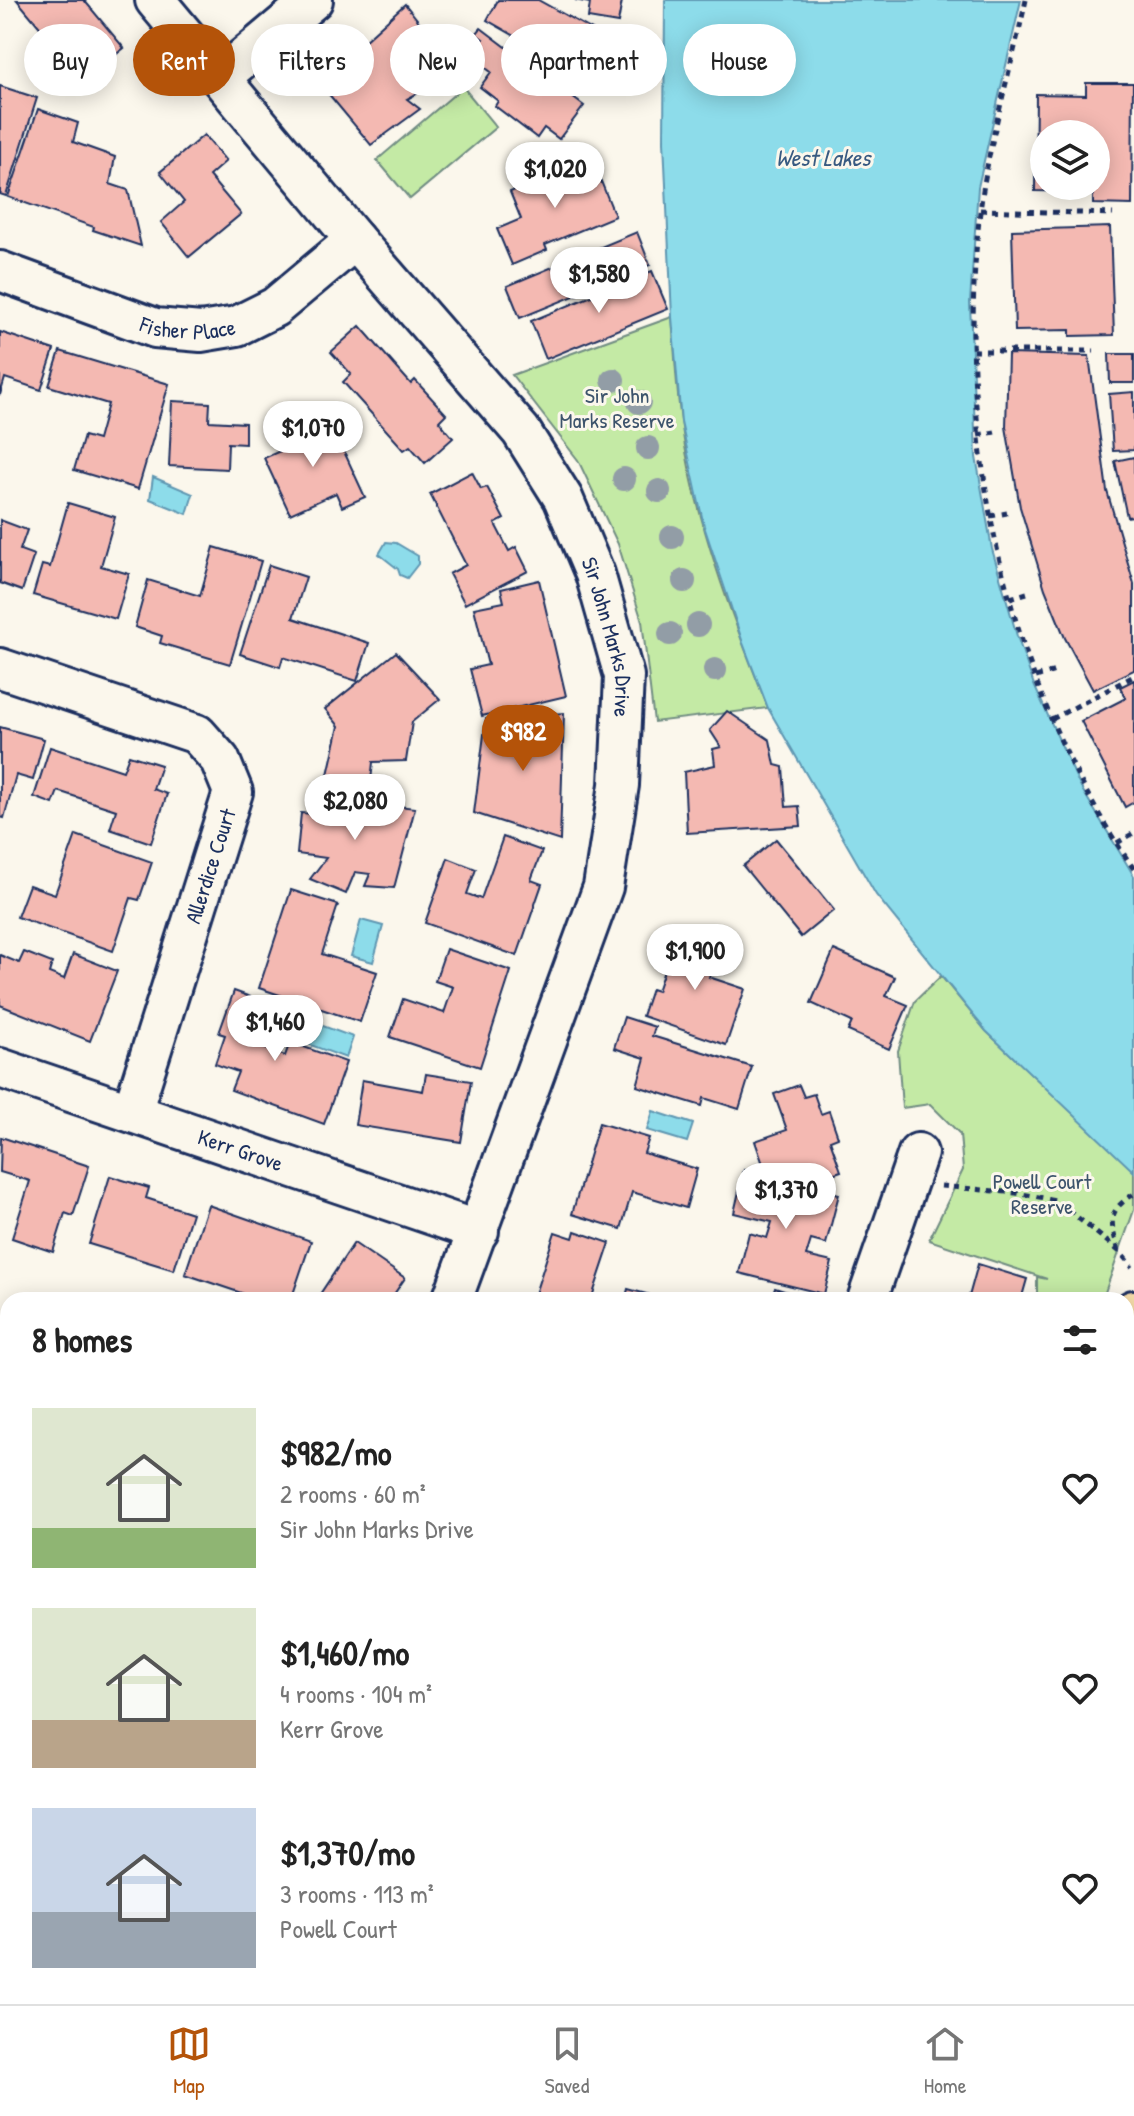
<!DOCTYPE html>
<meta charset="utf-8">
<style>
body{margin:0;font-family:"Patrick Hand",sans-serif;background:#f2f2f2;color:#222;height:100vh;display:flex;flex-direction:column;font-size:30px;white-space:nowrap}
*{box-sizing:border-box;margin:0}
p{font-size:26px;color:#767676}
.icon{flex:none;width:44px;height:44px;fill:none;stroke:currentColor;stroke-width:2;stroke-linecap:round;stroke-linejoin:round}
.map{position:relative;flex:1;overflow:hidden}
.side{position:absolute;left:0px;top:1292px;width:1134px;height:712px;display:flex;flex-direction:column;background:#fff;border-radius:24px 24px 0 0;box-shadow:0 4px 20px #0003}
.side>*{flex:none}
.top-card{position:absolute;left:24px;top:24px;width:1086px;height:72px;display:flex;gap:16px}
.controls{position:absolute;left:1030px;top:120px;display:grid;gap:16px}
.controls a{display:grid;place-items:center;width:80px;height:80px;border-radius:50%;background:#fff;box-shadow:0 4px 20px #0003;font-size:40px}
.price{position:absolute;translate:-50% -68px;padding:0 18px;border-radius:28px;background:#fff;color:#222;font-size:26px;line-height:52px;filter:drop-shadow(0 2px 4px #0008)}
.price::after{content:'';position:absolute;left:50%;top:48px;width:24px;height:18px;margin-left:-12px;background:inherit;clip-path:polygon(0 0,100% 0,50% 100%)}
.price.selected{background:#b45309;color:#fff}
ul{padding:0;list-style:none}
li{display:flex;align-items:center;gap:24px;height:200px;padding:0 32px}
li span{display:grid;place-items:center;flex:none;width:224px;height:160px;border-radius:0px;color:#555}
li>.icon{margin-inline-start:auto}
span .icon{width:96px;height:96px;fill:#fffc;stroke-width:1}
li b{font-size:34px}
h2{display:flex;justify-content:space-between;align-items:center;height:96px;padding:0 32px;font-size:34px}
.chip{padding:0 28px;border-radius:36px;background:#fff;box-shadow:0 4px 20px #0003;font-size:28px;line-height:72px}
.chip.selected{background:#b45309;color:#fff}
.tab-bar{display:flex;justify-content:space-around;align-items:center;height:112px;border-top:2px solid #e0e0e0;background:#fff;font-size:22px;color:#767676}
.tab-bar a{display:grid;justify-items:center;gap:4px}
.tab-bar .selected{color:#b45309}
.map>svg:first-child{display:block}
.green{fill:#c4eaa5;stroke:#708c82;stroke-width:2}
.water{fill:#8ddcea;stroke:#5f97b2;stroke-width:2}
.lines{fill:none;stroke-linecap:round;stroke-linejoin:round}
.stream{stroke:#5f97b2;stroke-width:9}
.building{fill:#f4b9b2;stroke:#1b2f5e;stroke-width:2;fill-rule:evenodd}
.minor-casing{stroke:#1b2f5e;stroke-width:44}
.major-casing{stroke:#1b2f5e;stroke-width:50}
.path{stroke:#1b2f5e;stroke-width:5;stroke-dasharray:6 6;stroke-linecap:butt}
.minor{stroke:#fbf7ec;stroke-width:38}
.major{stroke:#f8deab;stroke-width:44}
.tree{fill:#929da6}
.labels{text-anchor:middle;stroke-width:6;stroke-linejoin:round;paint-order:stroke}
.street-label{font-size:22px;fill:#1b2f5e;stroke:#fbf7ec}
.park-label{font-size:22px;fill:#3d546c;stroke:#fbf7ec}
.water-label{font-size:24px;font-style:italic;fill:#385a81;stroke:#fbf7ec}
</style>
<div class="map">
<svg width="1134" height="2004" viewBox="0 0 1134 2004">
<rect width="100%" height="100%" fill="#fbf7ec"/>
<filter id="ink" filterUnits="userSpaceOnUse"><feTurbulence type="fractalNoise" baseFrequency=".0125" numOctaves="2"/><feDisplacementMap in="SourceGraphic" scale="16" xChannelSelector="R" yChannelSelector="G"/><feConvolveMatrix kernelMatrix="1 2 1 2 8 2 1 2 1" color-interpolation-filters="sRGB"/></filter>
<g filter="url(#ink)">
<g class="green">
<polygon points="463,87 496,127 410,199 377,160"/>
<path d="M672,317c3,35 4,70 9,104 13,96 51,197 87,287l-114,14 -12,-101 -24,-77 -40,-84 -66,-85z"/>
<polygon points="941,976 986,1031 1134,1171 1134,1210 1103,1298 1107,1300 1037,1300 1037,1277 1047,1279 929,1240 963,1170 960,1134 930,1104 902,1108 898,1051 915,1001"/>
<polygon points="8,1338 8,1494 0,1495 0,1340"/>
<polygon points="1134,1614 1134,1757 1126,1781 1126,1637"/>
<polygon points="8,1877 9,2004 0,2004 0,1897"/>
</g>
<g class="water">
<polygon points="665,0 1021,0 978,187 970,302 976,457 992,549 1017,636 1034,685 1080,786 1134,876 1134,1172 986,1031 876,895 768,708 743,643 704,526 681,422 672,317 664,141"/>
<polygon points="153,477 193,494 187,514 150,499"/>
<polygon points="386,542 396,543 418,556 418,564 407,578 400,575 398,569 379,554"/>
<polygon points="361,920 383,926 373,962 351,956"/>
<polygon points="312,1022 353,1037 346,1058 305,1043"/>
<polygon points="653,1111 693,1124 687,1142 647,1130"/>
</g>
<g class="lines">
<polyline class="stream" points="0,1975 8,1952"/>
</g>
<g class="building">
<polygon points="17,0 84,0 124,48 84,80"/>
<polygon points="498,0 538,0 628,50 613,77 588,63 582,74 562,63 573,45 546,30 536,48 487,20"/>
<polygon points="575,0 622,1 618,23 588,18 590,3"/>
<polygon points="405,4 424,28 423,46 442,47 444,69 426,69 425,75 433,85 407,99 420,109 371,145 322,86 335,74 358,77 361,68 351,53"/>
<polygon points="481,28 584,106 559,139 544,128 537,138 495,106 498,101 480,87 491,72 470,56 483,39 476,34"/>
<path d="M1086,83h47l-1,122 -39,-1v-12l-58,-1 1,-97 50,1zM1044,134h52v52h-52z"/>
<polygon points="0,86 37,98 6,196 0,194"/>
<polygon points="38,109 78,123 73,142 115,157 110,184 128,190 141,246 93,230 94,227 8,197"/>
<polygon points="204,135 226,161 209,176 241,214 189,257 161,222 184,202 160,172"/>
<polygon points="592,159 615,216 545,245 547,250 512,265 497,229 521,219 510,192"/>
<polygon points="1110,227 1114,335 1070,336 1070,330 1015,331 1012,230"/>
<polygon points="637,232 650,265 520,318 507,286"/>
<polygon points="652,271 668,309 546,359 531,321"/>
<polygon points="360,326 411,384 415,380 446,414 439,421 453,438 425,463 410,446 404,450 343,382 351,374 331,352"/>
<polygon points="0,332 54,350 41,390 5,378 0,395"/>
<polygon points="60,351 169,384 138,489 74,470 84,436 98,440 108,404 49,386"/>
<polygon points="1008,354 1089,356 1107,491 1134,584 1134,670 1093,690 1065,638 1045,589 1020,507 1006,427"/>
<polygon points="1109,354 1134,354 1134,383 1110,383"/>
<polygon points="1134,392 1134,450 1113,451 1109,394"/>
<polygon points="172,401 210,403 209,421 245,423 245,444 228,443 227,469 169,466"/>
<polygon points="320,420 327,435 335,432 365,497 342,507 336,493 290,514 264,458 287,448 282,438"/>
<polygon points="1134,457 1134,516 1127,517 1115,461"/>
<polygon points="472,472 481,489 487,487 504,519 495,524 509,551 516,547 528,571 465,604 449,574 466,565 430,494"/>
<polygon points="68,503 115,517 101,566 129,574 116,619 33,595 42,565 50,567"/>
<polygon points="0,520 27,530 20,550 34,555 22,591 0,583"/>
<polygon points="214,547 261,561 230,664 160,643 162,636 135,627 148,580 200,596"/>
<polygon points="269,565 306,577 293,618 369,643 357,681 283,657 280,667 240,654"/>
<polygon points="539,580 566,696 482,716 470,669 488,665 474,608 504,602 501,589"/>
<polygon points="396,652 440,699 412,722 406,761 373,762 371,781 327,779 339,726 325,709"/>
<polygon points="1134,680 1134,802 1125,807 1081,721 1126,698 1120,687"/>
<polygon points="727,711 770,740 775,765 783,767 786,807 799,806 801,826 687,833 684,772 715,765 713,749 721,747 710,730"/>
<polygon points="564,713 560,841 474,813 486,719"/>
<polygon points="0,727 44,739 33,780 16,775 4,818 0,817"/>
<polygon points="50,747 123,771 129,755 161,765 153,789 167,794 151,843 110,829 116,810 58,791 53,804 34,797"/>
<polygon points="368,794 369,819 380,821 384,804 415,808 394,888 365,886 370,874 355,872 346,894 310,879 326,858 297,854 301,813 326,815 325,799"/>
<polygon points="76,835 152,862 139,900 131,898 113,951 17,917 29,885 55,894"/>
<polygon points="503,837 542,851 531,880 542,884 517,956 425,923 448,858 476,869 467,894 481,899"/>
<polygon points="776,839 834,910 801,937 743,866"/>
<polygon points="291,890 338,905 322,954 377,972 360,1022 259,988"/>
<polygon points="685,929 721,941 709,977 745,989 726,1045 642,1016 651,989 657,991 667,962 674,964"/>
<polygon points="446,949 511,971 480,1067 390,1037 403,999 444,1013 453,987 435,981"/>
<polygon points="834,950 895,977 886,996 908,1005 889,1049 848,1031 852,1022 811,1003"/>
<polygon points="24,952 52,963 49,973 64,979 73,954 117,971 90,1041 0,1005 0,955 19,963"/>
<polygon points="234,991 281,1008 266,1049 285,1056 290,1042 346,1062 324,1124 231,1090 238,1072 215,1064 225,1035 219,1033"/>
<polygon points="624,1017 655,1027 652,1036 752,1067 739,1109 704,1098 702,1106 637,1086 645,1058 614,1048"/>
<polygon points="426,1074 471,1081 461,1142 355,1125 362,1080 423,1091"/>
<polygon points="799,1085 804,1097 814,1094 821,1114 829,1111 838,1137 830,1140 841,1171 802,1184 795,1163 766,1173 755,1141 787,1130 774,1094"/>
<polygon points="599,1123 649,1138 644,1153 697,1169 686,1208 632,1192 621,1229 572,1214"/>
<polygon points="1,1137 89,1166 73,1216 65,1213 53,1252 12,1238 30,1181 0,1172"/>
<polygon points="744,1170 839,1194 826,1244 811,1240 806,1256 832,1262 824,1294 739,1273 749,1233 767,1238 772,1222 734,1213"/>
<polygon points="110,1176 149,1188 146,1198 192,1213 174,1270 89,1244"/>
<polygon points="208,1205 311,1241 291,1300 262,1300 185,1274"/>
<polygon points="575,1231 610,1243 591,1300 533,1300 555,1232 573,1238"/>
<polygon points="354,1243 405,1278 390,1300 316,1300"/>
<polygon points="978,1264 1027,1279 1021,1300 968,1300"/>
<polygon points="775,1288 812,1300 771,1300"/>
<polygon points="628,1289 665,1299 664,1300 625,1300"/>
<rect x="0" y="1611" width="8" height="75"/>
<polygon points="1126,1958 1134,1961 1134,2003 1116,1996 1126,1996"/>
<polygon points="42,1996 56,1996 80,2004 39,2004"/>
<polygon points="158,1996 203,1996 200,2004 173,2004 157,1998"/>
<polygon points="330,1996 412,1996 430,2004 327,2004"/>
<polygon points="709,1996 746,1996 743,2004 728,2004"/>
<polygon points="753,1996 818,1996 815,2004 750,2004"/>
<polygon points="1079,1996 1098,1996 1120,2004 1076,2004"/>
</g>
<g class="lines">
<g class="minor-casing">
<g id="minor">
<path id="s1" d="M155,0l200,240 166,191 42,67 32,76 29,102 -5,109 -16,102 -151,413"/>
<polyline points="221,77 313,0"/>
<path id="s2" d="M0,271l155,57 46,4 36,-6 38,-19 80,-67"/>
<polyline points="0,668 197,734 220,760 233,792 132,1112"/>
<path id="s3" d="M0,1068l479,163"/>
<polyline points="867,1300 918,1153"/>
<polyline points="0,1550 8,1550"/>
<polyline points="534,1996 553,2004"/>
<polyline points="243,2004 246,1996"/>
</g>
</g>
<g class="major-casing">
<g id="major">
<polyline points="1126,1337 1134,1313"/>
<polyline points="1126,1547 1134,1523"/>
<polyline points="906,2004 909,1996"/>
<polyline points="972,2004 975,1996"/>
</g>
</g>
<g class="path">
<path d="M1026,0c-15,69 -38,143 -46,212 -27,222 25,473 154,657"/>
<polyline points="980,210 1113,214"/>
<polyline points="973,351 1094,351"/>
<polyline points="978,435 995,432"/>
<polyline points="990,516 1007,513"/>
<polyline points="1010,598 1027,593"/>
<polyline points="1036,677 1055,671"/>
<polyline points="1052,719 1134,676"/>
<polyline points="1117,843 1134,833"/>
<polyline points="941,1186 1016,1193 1056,1200 1120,1252 1132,1267"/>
<path d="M1119,1251c-9,-28 -13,-40 15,-57"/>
<polyline points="0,1506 8,1505"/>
<polyline points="1126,1648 1134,1651"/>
<polyline points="0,1785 8,1786"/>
<polyline points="0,1941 8,1903"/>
</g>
<use href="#minor" class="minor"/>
<use href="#major" class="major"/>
</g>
<g class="tree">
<circle cx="613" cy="380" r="12"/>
<circle cx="639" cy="402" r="12"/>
<circle cx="648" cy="448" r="12"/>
<circle cx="624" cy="479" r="12"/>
<circle cx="659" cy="491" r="12"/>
<circle cx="672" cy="537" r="12"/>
<circle cx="684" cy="581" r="12"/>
<circle cx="698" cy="625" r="12"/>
<circle cx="670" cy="634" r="12"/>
<circle cx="715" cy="670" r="12"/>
</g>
</g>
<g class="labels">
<g class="street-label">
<text dy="8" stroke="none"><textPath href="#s2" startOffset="198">Fisher Place</textPath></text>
<text dy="8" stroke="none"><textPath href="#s1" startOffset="792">Sir John Marks Drive</textPath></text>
<text transform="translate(210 866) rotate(-72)" y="8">Allerdice Court</text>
<text dy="8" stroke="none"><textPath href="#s3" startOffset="254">Kerr Grove</textPath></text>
</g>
<g class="park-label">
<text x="617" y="403">Sir John<tspan x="617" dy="25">Marks Reserve</tspan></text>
<text x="1042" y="1189">Powell Court<tspan x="1042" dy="25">Reserve</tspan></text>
</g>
<g class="water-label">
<text x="823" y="166">West Lakes</text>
</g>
</g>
</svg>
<div class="controls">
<a><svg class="icon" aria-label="layers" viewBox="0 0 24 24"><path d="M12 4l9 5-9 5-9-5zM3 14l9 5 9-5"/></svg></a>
</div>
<b class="price" style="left:555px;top:210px">$1,020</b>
<b class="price" style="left:599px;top:315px">$1,580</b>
<b class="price" style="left:313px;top:469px">$1,070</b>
<b class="price selected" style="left:523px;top:773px">$982</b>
<b class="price" style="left:355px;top:842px">$2,080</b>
<b class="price" style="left:695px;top:992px">$1,900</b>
<b class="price" style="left:275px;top:1063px">$1,460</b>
<b class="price" style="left:786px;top:1231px">$1,370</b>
<div class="top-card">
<a class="chip">Buy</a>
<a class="chip selected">Rent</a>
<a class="chip">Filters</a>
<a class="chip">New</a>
<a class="chip">Apartment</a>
<a class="chip">House</a>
</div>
<section class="side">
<h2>8 homes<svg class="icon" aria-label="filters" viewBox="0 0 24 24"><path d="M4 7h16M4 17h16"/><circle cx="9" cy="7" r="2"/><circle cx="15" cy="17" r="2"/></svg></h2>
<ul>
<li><span style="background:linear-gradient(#dfe7d0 75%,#8fb573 0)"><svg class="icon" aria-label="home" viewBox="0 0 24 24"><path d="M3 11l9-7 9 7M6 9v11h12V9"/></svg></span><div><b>$982/mo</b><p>2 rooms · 60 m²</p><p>Sir John Marks Drive</p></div><svg class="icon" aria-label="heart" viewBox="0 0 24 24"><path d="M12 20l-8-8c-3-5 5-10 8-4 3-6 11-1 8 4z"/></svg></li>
<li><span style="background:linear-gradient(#dfe7d0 70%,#b9a48a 0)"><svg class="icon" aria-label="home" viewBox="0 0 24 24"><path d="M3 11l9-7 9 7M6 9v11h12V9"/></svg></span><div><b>$1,460/mo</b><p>4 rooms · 104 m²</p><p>Kerr Grove</p></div><svg class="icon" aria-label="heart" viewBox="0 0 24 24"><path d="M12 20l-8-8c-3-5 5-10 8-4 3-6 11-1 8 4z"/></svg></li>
<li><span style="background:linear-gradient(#c9d6e8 65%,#9aa5b1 0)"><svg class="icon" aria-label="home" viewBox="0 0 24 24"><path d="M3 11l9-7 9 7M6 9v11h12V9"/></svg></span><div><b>$1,370/mo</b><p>3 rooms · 113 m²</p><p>Powell Court</p></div><svg class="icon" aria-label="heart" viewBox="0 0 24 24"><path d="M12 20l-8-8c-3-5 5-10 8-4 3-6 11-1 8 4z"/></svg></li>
</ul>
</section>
</div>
<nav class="tab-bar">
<a class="selected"><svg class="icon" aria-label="map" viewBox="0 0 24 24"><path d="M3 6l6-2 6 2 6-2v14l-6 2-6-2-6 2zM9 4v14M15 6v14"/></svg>Map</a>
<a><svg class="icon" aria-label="saved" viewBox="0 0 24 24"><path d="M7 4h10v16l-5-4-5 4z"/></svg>Saved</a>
<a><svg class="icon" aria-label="home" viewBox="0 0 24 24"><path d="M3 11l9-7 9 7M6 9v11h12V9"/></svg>Home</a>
</nav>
